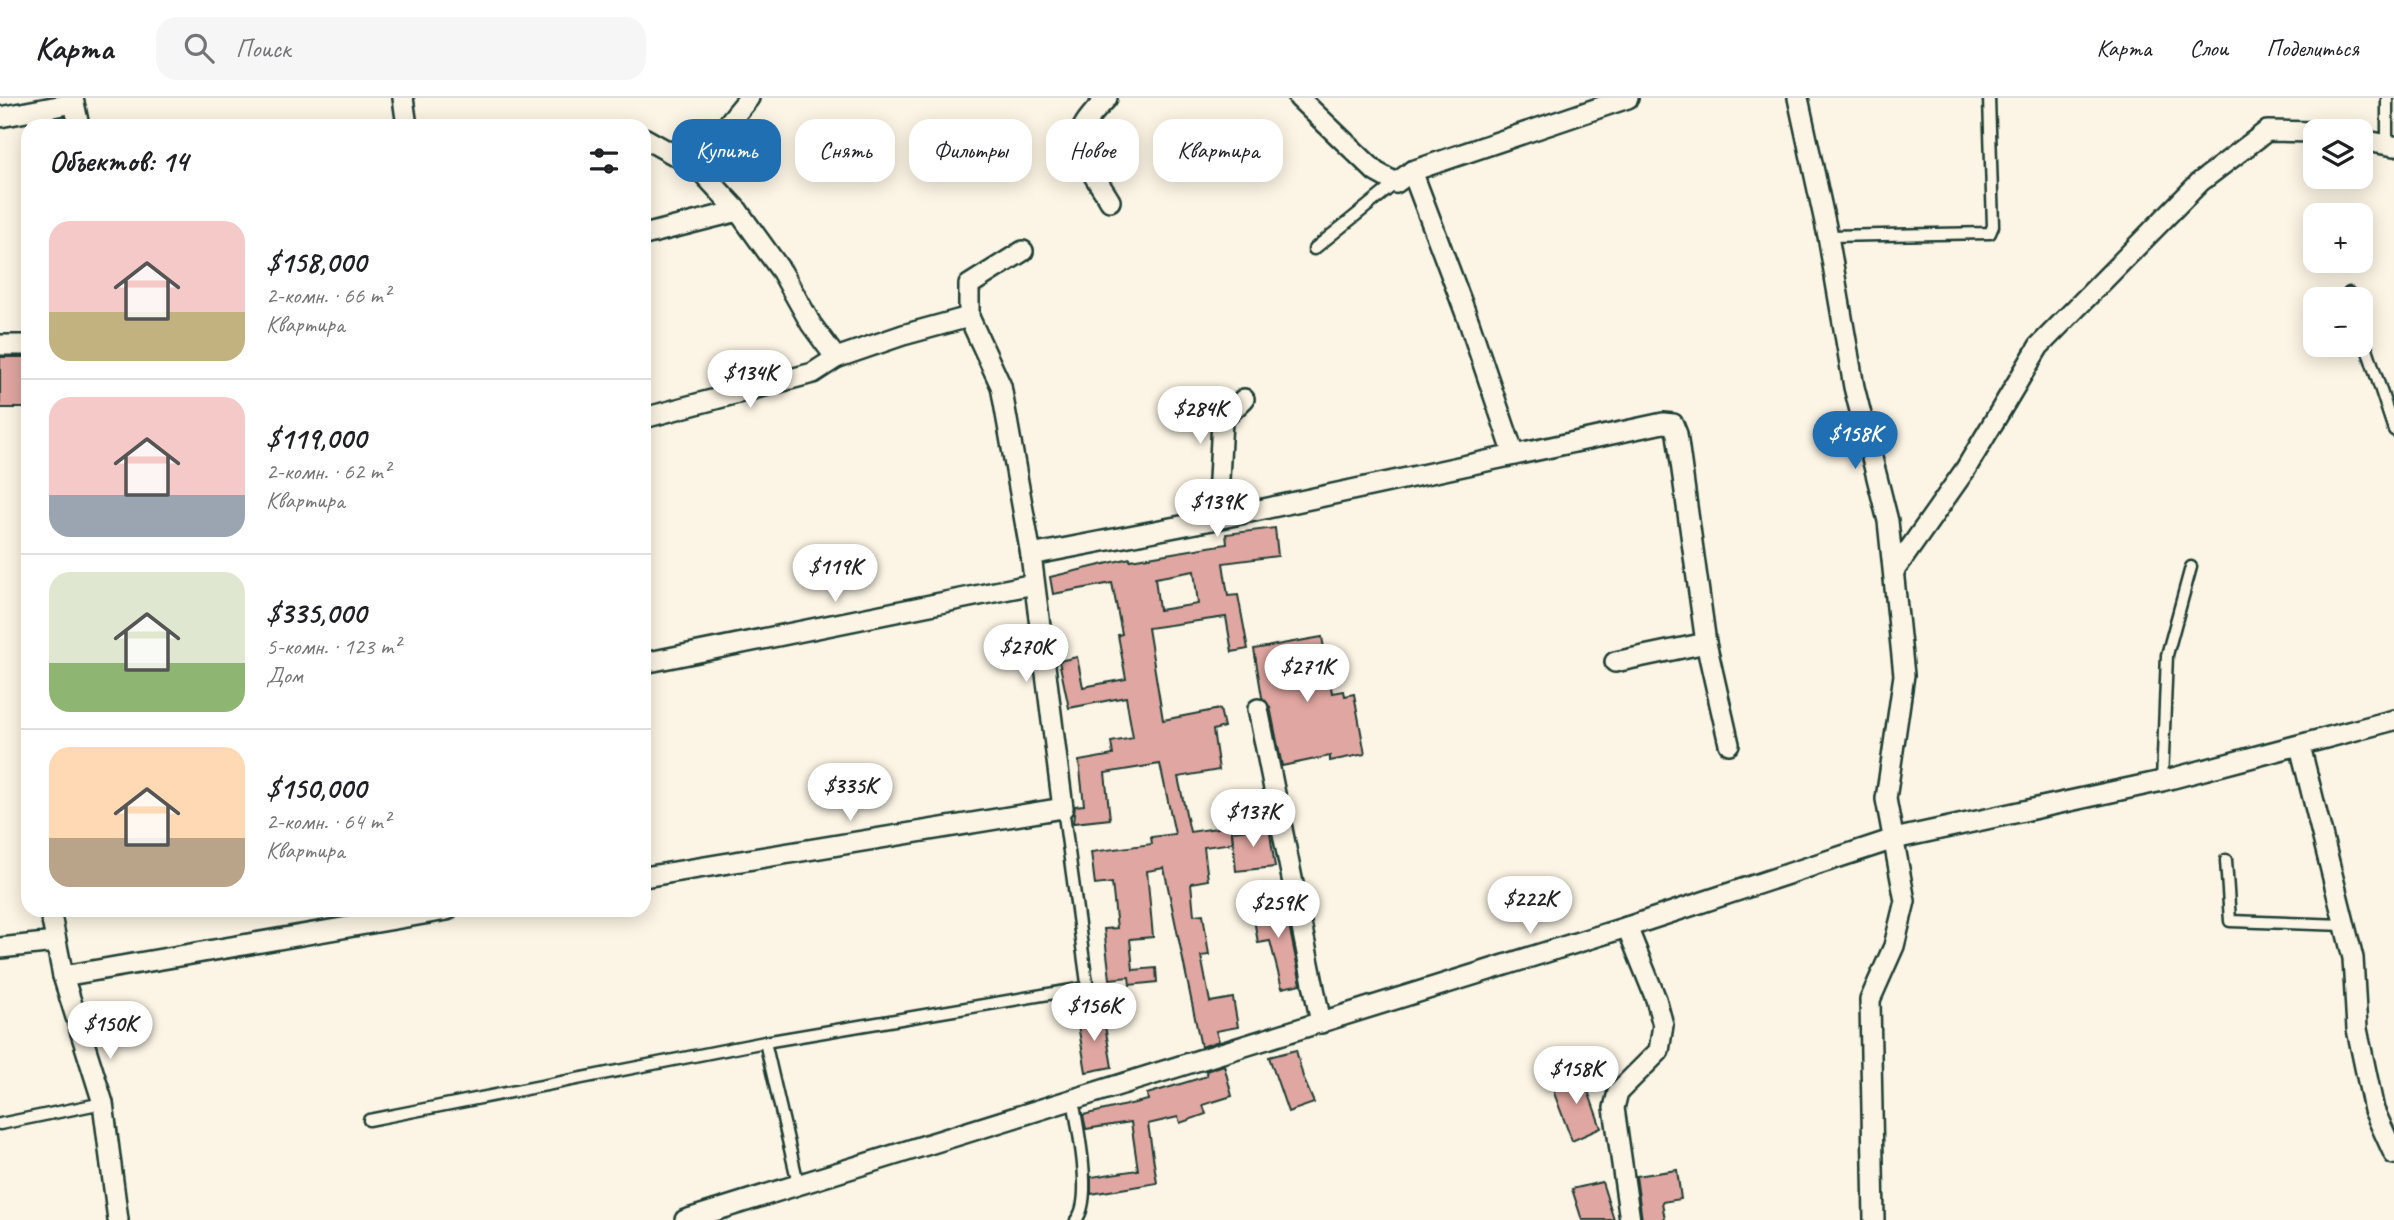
<!DOCTYPE html>
<html lang="ru">
<meta charset="utf-8">
<style>
body{margin:0;font-family:Caveat,sans-serif;background:#f6f6f6;color:#202124;height:100vh;display:flex;flex-direction:column;font-size:26px;white-space:nowrap}
*{box-sizing:border-box;margin:0}
p{font-size:23px;color:#757577}
.icon{flex:none;width:38px;height:38px;fill:none;stroke:currentColor;stroke-width:2;stroke-linecap:round;stroke-linejoin:round}
.map{position:relative;flex:1;overflow:hidden}
.sheet{position:absolute;left:21px;top:21px;width:630px;height:798px;display:flex;flex-direction:column;background:#fff;border-radius:21px;box-shadow:0 4px 18px #0003}
.sheet>*{flex:none}
.guide{position:absolute;left:672px;top:21px;width:665px;height:63px;display:flex;gap:14px}
.controls{position:absolute;left:2303px;top:21px;display:grid;gap:14px}
.controls a{display:grid;place-items:center;width:70px;height:70px;border-radius:14px;background:#fff;box-shadow:0 4px 18px #0003;font-size:35px}
.price{position:absolute;translate:-50% -60px;padding:0 16px;border-radius:24px;background:#fff;color:#222;font-size:23px;line-height:46px;filter:drop-shadow(0 2px 4px #0008)}
.price::after{content:'';position:absolute;left:50%;top:42px;width:21px;height:16px;margin-left:-10px;background:inherit;clip-path:polygon(0 0,100% 0,50% 100%)}
.price.current{background:#1f6fb2;color:#fff}
ul{padding:0;list-style:none}
li{display:flex;align-items:center;gap:21px;height:175px;padding:0 28px}
li+li{border-top:2px solid #e0e0e0}
li span{display:grid;place-items:center;flex:none;width:196px;height:140px;border-radius:21px;color:#555}
li>.icon{margin-inline-start:auto}
span .icon{width:84px;height:84px;fill:#fffc;stroke-width:1}
li b{font-size:30px}
h2{display:flex;justify-content:space-between;align-items:center;height:84px;padding:0 28px;font-size:30px}
.chip{padding:0 24px;border-radius:21px;background:#fff;box-shadow:0 4px 18px #0003;font-size:24px;line-height:63px}
.chip.current{background:#1f6fb2;color:#fff}
header{display:flex;align-items:center;gap:42px;box-sizing:border-box;height:98px;padding:0 35px;background:#fff;border-bottom:2px solid #e0e0e0}
header strong{font-size:33px}
nav{display:flex;gap:38px;margin-inline-start:auto;font-size:24px}
.search{width:490px;height:63px;background:#f6f6f6;display:flex;align-items:center;gap:18px;box-sizing:border-box;padding:0 24px;border-radius:21px;color:#757577;font-size:26px}
.map>svg:first-child{display:block}
.building{fill:#e0a6a1;stroke:#1f3d34;stroke-width:2;fill-rule:evenodd}
.lines{fill:none;stroke-linecap:round;stroke-linejoin:round}
.service-casing{stroke:#1f3d34;stroke-width:15}
.minor-casing{stroke:#1f3d34;stroke-width:24}
.service{stroke:#fcf5e5;stroke-width:10}
.minor{stroke:#fcf5e5;stroke-width:19}
</style>
<header>
<strong>Карта</strong>
<div class="search"><svg class="icon" aria-label="search" viewBox="0 0 24 24"><circle cx="10" cy="10" r="6"/><path d="M15 15l6 6"/></svg>Поиск</div>
<nav><a>Карта</a><a>Слои</a><a>Поделиться</a></nav>
</header>
<div class="map">
<svg width="2394" height="1122" viewBox="0 0 2394 1122">
<rect width="100%" height="100%" fill="#fcf5e5"/>
<filter id="ink" filterUnits="userSpaceOnUse"><feTurbulence type="fractalNoise" baseFrequency=".0143" numOctaves="2"/><feDisplacementMap in="SourceGraphic" scale="14" xChannelSelector="R" yChannelSelector="G"/><feConvolveMatrix kernelMatrix="1 2 1 2 8 2 1 2 1" color-interpolation-filters="sRGB"/></filter>
<g filter="url(#ink)">
<g class="building">
<rect x="0" y="259" width="28" height="51"/>
<path d="M1275,430l3,28 -55,7 5,33 10,-1 10,54 -16,3 -6,-35 -78,11 15,92 57,-11 4,18 -11,3 6,40 -41,7 12,55 41,-6 2,17 -29,4 4,33 -17,3 3,32 9,-1 6,41 -8,1 9,46 23,-4 5,29 -22,4 3,10 -18,6 -37,-179 -17,3 6,66 -23,2 3,31 23,-2 1,14 -27,3 -1,-8 -19,2 -6,-50 13,-1 -5,-45 -17,2 -4,-33 61,-8 -1,-7 24,-3 -15,-70 -55,9 5,46 -37,4 2,-17 9,-1 -5,-44 34,-6 -2,-13 22,-4 -7,-41 -57,11 -10,-47 18,-4 6,30 43,-8 -8,-44 4,-1 -10,-51 -59,11 -3,-17 80,-19v2l97,-16 -1,-10zM1194,473l4,33 -39,6 -4,-32z"/>
<polygon points="1322,539 1332,595 1344,593 1345,598 1354,596 1365,656 1330,663 1330,658 1282,668 1270,609 1262,599 1254,551"/>
<polygon points="1269,729 1275,769 1236,773 1232,733"/>
<polygon points="1284,803 1301,886 1282,890 1270,843 1258,845 1252,809"/>
<polygon points="1103,916 1112,969 1086,974 1077,921"/>
<polygon points="1296,952 1303,979 1314,1005 1288,1014 1269,959"/>
<polygon points="1224,967 1232,998 1203,1007 1206,1016 1180,1025 1178,1019 1148,1026 1157,1085 1091,1096 1091,1079 1138,1072 1131,1024 1086,1031 1083,1017 1148,1002 1147,996 1207,978 1206,973"/>
<polygon points="1581,973 1601,1030 1572,1043 1554,995 1559,981"/>
<polygon points="1677,1072 1681,1101 1662,1104 1665,1122 1642,1122 1636,1078"/>
<polygon points="1602,1084 1614,1122 1582,1122 1572,1091"/>
</g>
<g class="lines">
<g class="service-casing">
<g id="service">
<polyline points="2387,0 2387,46"/>
<polyline points="1828,138 1990,135 1993,128 1989,0"/>
<polyline points="1314,151 1396,85"/>
<polyline points="2349,195 2351,201"/>
<polyline points="2361,232 2394,332"/>
<polyline points="2162,683 2167,557 2191,469"/>
<polyline points="2226,762 2230,823 2345,827"/>
<polyline points="765,944 798,1085"/>
<path d="M1073,1001c4,26 21,101 3,121"/>
<polyline points="369,1022 765,944 1084,890 1087,885 1063,710"/>
<polyline points="0,1026 103,1005"/>
</g>
</g>
<g class="minor-casing">
<g id="minor">
<polyline points="73,0 79,28"/>
<polyline points="403,0 407,28"/>
<path d="M1107,0c-7,8 -16,16 -22,26 -16,23 13,56 25,77"/>
<polyline points="1299,0 1376,74 1396,85 1412,73 1628,0"/>
<polyline points="1798,0 1828,138 1854,289 1888,423 1904,577 1886,701 1905,803 1894,848 1870,902 1874,1122"/>
<polyline points="0,19 74,5"/>
<polyline points="644,40 698,70 738,113 782,174 811,226 836,260 903,237 969,219 969,187 1023,153"/>
<polyline points="2361,42 2394,48"/>
<polyline points="698,70 731,22 749,0"/>
<polyline points="1412,73 1469,224 1514,357"/>
<polyline points="644,137 738,113"/>
<polyline points="969,219 1001,288 1031,457 1217,421 1663,325 1673,326 1677,336 1706,545 1729,646"/>
<polyline points="0,247 28,247"/>
<polyline points="644,320 813,275 836,260"/>
<polyline points="1217,421 1222,322 1244,301"/>
<polyline points="1894,473 1965,372 2039,248 2200,84 2267,33 2315,34"/>
<polyline points="1615,564 1706,545"/>
<polyline points="644,565 1034,486"/>
<polyline points="1258,611 1321,925"/>
<polyline points="2300,648 2353,860 2357,931 2374,1012 2394,1056"/>
<polyline points="644,779 1063,710 1031,457"/>
<polyline points="50,812 63,878 103,1005 118,1122"/>
<polyline points="1627,829 1656,901 1663,927 1659,953 1618,994 1614,1010 1630,1122"/>
<polyline points="0,850 55,844"/>
<polyline points="63,878 447,812"/>
<polyline points="685,1122 1627,829 1894,741 2162,683 2394,622"/>
</g>
</g>
<use href="#service" class="service"/>
<use href="#minor" class="minor"/>
</g>
</g>
</svg>
<div class="controls">
<a><svg class="icon" aria-label="layers" viewBox="0 0 24 24"><path d="M12 4l9 5-9 5-9-5zM3 14l9 5 9-5"/></svg></a>
<a>+</a>
<a>−</a>
</div>
<b class="price" style="left:750px;top:312px">$134K</b>
<b class="price" style="left:1200px;top:348px">$284K</b>
<b class="price current" style="left:1855px;top:373px">$158K</b>
<b class="price" style="left:1217px;top:441px">$139K</b>
<b class="price" style="left:835px;top:506px">$119K</b>
<b class="price" style="left:1026px;top:586px">$270K</b>
<b class="price" style="left:1307px;top:606px">$271K</b>
<b class="price" style="left:850px;top:725px">$335K</b>
<b class="price" style="left:1253px;top:751px">$137K</b>
<b class="price" style="left:1530px;top:838px">$222K</b>
<b class="price" style="left:1278px;top:842px">$259K</b>
<b class="price" style="left:1094px;top:945px">$156K</b>
<b class="price" style="left:110px;top:963px">$150K</b>
<b class="price" style="left:1576px;top:1008px">$158K</b>
<div class="guide">
<a class="chip current">Купить</a>
<a class="chip">Снять</a>
<a class="chip">Фильтры</a>
<a class="chip">Новое</a>
<a class="chip">Квартира</a>
</div>
<section class="sheet">
<h2>Объектов: 14<svg class="icon" aria-label="filters" viewBox="0 0 24 24"><path d="M4 7h16M4 17h16"/><circle cx="9" cy="7" r="2"/><circle cx="15" cy="17" r="2"/></svg></h2>
<ul>
<li><span style="background:linear-gradient(#f6c9c9 65%,#c2b280 0)"><svg class="icon" aria-label="home" viewBox="0 0 24 24"><path d="M3 11l9-7 9 7M6 9v11h12V9"/></svg></span><div><b>$158,000</b><p>2-комн. · 66 m²</p><p>Квартира</p></div></li>
<li><span style="background:linear-gradient(#f6c9c9 70%,#9aa5b1 0)"><svg class="icon" aria-label="home" viewBox="0 0 24 24"><path d="M3 11l9-7 9 7M6 9v11h12V9"/></svg></span><div><b>$119,000</b><p>2-комн. · 62 m²</p><p>Квартира</p></div></li>
<li><span style="background:linear-gradient(#dfe7d0 65%,#8fb573 0)"><svg class="icon" aria-label="home" viewBox="0 0 24 24"><path d="M3 11l9-7 9 7M6 9v11h12V9"/></svg></span><div><b>$335,000</b><p>5-комн. · 123 m²</p><p>Дом</p></div></li>
<li><span style="background:linear-gradient(#ffd9b3 65%,#b9a48a 0)"><svg class="icon" aria-label="home" viewBox="0 0 24 24"><path d="M3 11l9-7 9 7M6 9v11h12V9"/></svg></span><div><b>$150,000</b><p>2-комн. · 64 m²</p><p>Квартира</p></div></li>
</ul>
</section>
</div>
